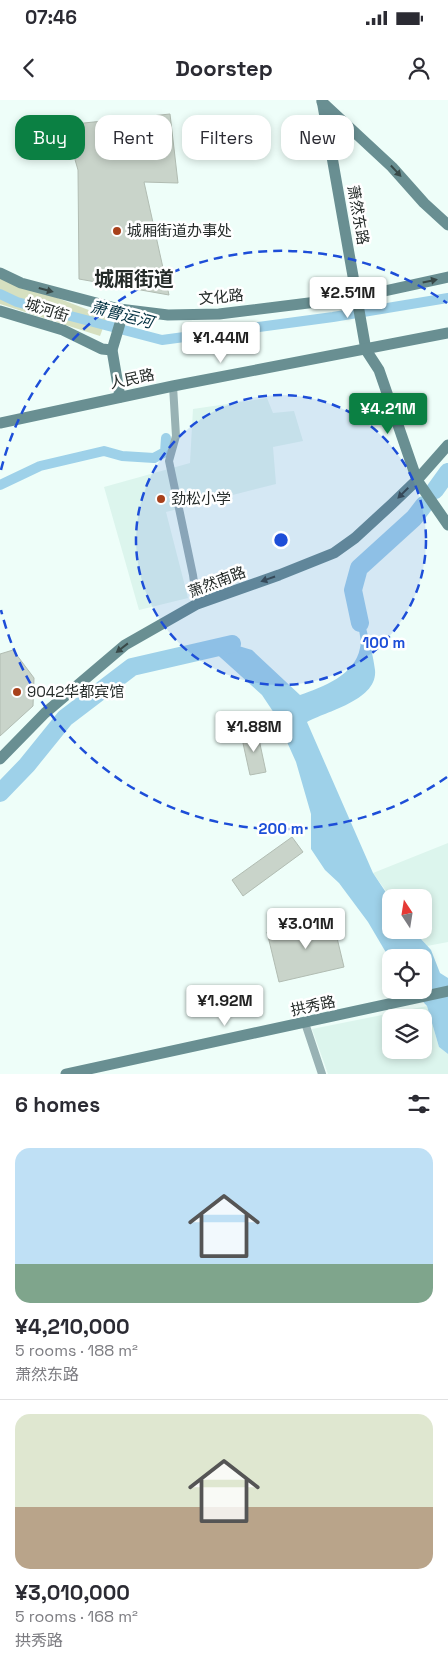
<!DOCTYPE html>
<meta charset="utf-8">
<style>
body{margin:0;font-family:"Space Grotesk","Noto Sans SC",sans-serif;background:#f7f7f7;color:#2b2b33;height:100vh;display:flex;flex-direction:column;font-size:19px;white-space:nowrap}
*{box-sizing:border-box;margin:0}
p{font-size:16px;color:#7c7c81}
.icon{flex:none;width:28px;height:28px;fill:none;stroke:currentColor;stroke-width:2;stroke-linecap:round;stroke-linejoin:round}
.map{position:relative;height:974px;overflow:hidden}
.drawer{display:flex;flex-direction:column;background:#fff;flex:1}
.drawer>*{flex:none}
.guide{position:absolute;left:15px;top:15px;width:419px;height:45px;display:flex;gap:10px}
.needle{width:32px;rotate:348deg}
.buttons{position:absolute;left:382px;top:789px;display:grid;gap:10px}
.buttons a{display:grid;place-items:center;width:50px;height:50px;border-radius:10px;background:#fff;box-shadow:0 2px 8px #0003;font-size:25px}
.price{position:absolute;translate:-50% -42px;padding:0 11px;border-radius:5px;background:#fff;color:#222;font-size:16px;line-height:32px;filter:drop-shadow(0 1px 2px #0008)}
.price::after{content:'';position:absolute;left:50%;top:30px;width:15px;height:11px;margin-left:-8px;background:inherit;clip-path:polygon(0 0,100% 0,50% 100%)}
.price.on{background:#0b8043;color:#fff}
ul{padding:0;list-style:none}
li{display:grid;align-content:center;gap:10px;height:265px;padding:0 15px}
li+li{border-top:1px solid #e1e1e2}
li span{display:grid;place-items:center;height:155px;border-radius:15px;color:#555}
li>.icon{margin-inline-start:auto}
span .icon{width:90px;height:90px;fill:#fffc;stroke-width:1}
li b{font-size:21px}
h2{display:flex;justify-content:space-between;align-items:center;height:60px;padding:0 15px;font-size:21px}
.chip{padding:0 18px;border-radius:15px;background:#fff;box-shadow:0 2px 8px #0003;font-size:18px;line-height:45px}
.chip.on{background:#0b8043;color:#fff}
.status{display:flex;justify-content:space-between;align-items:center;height:35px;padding:0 25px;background:#fff;direction:ltr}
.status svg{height:14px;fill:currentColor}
header{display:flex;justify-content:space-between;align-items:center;height:65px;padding:0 15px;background:#fff;font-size:22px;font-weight:700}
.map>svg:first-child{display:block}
.built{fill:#dcf5ed;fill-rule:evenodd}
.green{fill:#d6e0c0}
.water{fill:#9ed1e9}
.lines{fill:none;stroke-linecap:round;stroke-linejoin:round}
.canal{stroke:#9ed1e9;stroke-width:10}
.river{stroke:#9ed1e9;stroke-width:18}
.building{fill:#c9d4ca;stroke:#b1bcb2}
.street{stroke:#98b2b4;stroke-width:8}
.secondary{stroke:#698f92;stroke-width:11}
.oneway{fill:#394948}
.ring{fill:none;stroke:#1d4ed8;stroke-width:2.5;stroke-dasharray:9 6}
.poi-dot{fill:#a8411b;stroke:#fff;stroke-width:2}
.labels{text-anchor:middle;stroke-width:5;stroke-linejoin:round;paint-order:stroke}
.street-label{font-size:15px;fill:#252b29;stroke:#fff}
.poi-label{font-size:15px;fill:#252b29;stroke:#fff;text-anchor:start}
.water-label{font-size:16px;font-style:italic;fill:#023041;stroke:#fff}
.district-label{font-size:20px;font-weight:bold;fill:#252b29;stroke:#fff}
.centre{fill:#1d4ed8;stroke:#fff;stroke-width:2.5}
.ring-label{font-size:15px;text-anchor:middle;font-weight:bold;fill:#1d4ed8;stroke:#fff;stroke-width:5;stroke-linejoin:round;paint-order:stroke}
</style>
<div class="status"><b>07:46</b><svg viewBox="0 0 49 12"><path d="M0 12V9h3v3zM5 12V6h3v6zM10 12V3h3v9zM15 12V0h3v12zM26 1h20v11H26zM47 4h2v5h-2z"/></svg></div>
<header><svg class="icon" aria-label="back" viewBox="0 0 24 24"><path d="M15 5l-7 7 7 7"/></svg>Doorstep<svg class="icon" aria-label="person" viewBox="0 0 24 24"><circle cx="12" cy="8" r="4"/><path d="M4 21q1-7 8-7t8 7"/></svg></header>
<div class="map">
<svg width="448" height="974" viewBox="0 0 448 974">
<rect width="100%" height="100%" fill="#eefef9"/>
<g class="built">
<polygon points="267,298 273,313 294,311 303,341 273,347 276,384 166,412 188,498 139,510 104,387 190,363 193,309"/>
<polygon points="448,743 448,842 427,846 415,830 424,830 424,798 391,798 373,773"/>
<path d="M427,906l12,41 9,7v20h-120l-16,-45zM391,918h33v32h-33z"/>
</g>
<polygon class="green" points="0,176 107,217 100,236 0,204"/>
<path class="water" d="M364,520c4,16 9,34 11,50 3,30 -48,41 -68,52l66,151 18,27v30h22l18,20 9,23 8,5v76l-9,-7 -12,-41 -15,-16h12v-32h-33v3l-23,-39 -29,-39 -14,-13 -14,-21v-35l-15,-52 -22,-49 -12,-18 -51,-46 21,-5 20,6 48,45c23,-8 55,-20 60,-47 2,-7 -1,-16 -2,-24z"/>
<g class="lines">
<g class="canal">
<polyline points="0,194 17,202 162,240 333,217 448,198"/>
<polyline points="0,385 40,366 104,351 122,356 154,358 165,352 166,338"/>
</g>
<g class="river">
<polyline points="435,390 448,372"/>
<polyline points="360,523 353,490 359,468 414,418 424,405"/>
<polyline points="0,693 27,665 65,618 132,567 232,544"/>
</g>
</g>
<g class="building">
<polygon points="170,14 178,83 144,82 169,195 79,179 78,70 65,25"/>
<polygon points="13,550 34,578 33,606 0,636 0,554"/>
<polygon points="257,630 266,672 250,675 241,634"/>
<polygon points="292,737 303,752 243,796 232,780"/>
<polygon points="332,817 344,867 279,882 267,832"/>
</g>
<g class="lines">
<g class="street">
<polyline points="173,286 176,336 169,361 193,475 197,504"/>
<polyline points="305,923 322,974"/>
</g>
<g class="secondary">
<polyline points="322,0 366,250 379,270 417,380 448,425"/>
<polyline points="322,2 392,67 424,103 448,125"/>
<polyline points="0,173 21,183 119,209 168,215 219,214 357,197 448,177"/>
<polyline points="0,211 63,230 102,249 112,250"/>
<polyline points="120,297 112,250 124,210"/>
<polyline points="0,323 173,286 448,233"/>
<polyline points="0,659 45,613 125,545 197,504 279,475 334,453 355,438 392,404 417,380 448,345"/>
<polyline points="66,974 448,891"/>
</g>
</g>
<defs><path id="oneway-solid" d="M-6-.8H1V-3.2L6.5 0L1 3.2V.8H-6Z" transform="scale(1.25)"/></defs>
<g class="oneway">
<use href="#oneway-solid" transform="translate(396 71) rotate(47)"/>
<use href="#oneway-solid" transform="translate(430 181) rotate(-12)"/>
<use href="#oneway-solid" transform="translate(46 190) rotate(15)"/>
<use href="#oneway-solid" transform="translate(403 393) rotate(135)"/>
<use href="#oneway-solid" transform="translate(268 479) rotate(161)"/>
<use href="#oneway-solid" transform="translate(122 548) rotate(142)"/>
</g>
<circle cx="281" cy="440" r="145" fill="#1d4ed8" fill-opacity=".12"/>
<g class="ring">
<circle cx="281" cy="440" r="145"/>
<path d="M447 677A289 289 0 0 1 1 510M1 370A289 289 0 0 1 447 203"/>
</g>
<g class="poi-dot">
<circle cx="117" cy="131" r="5"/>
<circle cx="161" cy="399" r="5"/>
<circle cx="17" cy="592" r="5"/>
</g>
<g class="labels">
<g class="street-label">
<text transform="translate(358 115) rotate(80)" y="5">萧然东路</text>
<text transform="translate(221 197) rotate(-5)" y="5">文化路</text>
<text transform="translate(47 210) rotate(18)" y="5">城河街</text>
<text transform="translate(132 279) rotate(-12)" y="5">人民路</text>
<text transform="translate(217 482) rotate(-21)" y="5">萧然南路</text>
<text transform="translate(313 906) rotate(-12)" y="5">拱秀路</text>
</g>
<g class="poi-label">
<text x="127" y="136">城厢街道办事处</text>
<text x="171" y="404">劲松小学</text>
<text x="27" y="597">9042华都宾馆</text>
</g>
<g class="water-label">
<text transform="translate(122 214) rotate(15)" y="6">萧曹运河</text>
</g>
<g class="district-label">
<text x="134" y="186">城厢街道</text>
</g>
</g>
<circle cx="281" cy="440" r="8" class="centre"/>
<g class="ring-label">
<text x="384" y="548">100 m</text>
<text x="281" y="734">200 m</text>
</g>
</svg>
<div class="buttons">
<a><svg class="needle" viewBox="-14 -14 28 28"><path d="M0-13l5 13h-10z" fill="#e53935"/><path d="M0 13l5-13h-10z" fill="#7c7c81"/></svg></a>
<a><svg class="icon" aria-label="locate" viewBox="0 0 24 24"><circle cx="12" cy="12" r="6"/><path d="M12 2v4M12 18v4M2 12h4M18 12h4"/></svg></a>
<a><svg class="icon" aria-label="layers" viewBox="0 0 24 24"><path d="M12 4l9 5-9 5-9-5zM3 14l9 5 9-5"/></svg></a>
</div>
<b class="price" style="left:348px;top:219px">¥2.51M</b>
<b class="price" style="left:221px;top:264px">¥1.44M</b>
<b class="price on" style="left:388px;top:335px">¥4.21M</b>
<b class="price" style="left:254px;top:653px">¥1.88M</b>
<b class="price" style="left:306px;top:850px">¥3.01M</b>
<b class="price" style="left:225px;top:927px">¥1.92M</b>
<div class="guide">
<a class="chip on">Buy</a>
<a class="chip">Rent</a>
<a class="chip">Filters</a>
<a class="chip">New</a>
</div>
</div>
<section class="drawer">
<h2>6 homes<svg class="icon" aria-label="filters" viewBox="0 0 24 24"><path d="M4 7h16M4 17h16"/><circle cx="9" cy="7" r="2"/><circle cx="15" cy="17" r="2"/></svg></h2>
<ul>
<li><span style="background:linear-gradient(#bfe0f5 75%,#7fa58c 0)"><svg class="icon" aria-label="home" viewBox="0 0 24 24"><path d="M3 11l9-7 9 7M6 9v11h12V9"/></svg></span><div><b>¥4,210,000</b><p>5 rooms · 188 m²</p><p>萧然东路</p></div></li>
<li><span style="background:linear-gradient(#dfe7d0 60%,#b9a48a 0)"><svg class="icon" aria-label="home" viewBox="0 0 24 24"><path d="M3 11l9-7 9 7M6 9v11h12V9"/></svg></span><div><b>¥3,010,000</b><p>5 rooms · 168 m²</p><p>拱秀路</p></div></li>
</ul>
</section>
